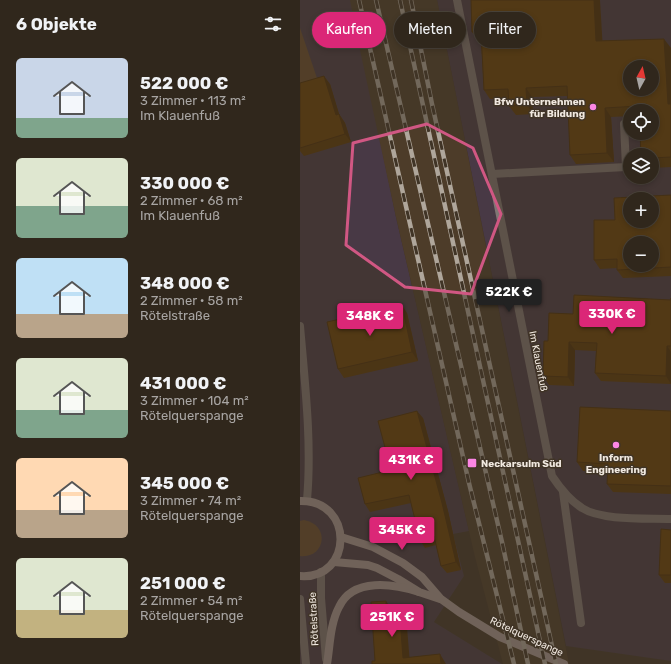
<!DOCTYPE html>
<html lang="de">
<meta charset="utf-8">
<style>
body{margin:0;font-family:Rubik,sans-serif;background:#3c3329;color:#f1f3f6;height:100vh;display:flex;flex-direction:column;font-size:15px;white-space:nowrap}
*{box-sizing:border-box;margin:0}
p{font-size:13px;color:#a8a5a3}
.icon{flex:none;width:22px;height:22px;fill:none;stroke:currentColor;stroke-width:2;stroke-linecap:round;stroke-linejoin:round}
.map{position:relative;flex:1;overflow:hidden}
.drawer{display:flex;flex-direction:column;background:#30271c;width:300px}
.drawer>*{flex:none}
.hud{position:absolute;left:12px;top:12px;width:299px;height:36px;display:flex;gap:8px}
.needle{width:26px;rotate:8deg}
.controls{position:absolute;left:323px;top:60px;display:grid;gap:8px}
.controls a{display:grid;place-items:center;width:36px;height:36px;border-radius:50%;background:#30271c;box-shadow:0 2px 6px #0003,0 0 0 1px #4b443b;font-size:20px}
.price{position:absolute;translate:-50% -34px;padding:0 9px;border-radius:4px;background:#db2777;color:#fff;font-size:13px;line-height:26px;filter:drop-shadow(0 1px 2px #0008)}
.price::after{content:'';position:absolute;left:50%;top:24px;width:12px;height:9px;margin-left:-6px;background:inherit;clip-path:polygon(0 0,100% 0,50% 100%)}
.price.on{background:#222;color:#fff}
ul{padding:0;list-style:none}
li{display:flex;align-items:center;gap:12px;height:100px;padding:0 16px}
li span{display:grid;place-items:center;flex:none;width:112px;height:80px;border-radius:6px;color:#555}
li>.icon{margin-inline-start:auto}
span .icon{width:48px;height:48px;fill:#fffc;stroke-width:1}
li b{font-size:17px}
h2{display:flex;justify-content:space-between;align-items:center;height:48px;padding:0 16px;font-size:17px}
.tag{padding:0 14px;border-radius:18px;background:#30271c;box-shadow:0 2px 6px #0003,0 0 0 1px #4b443b;font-size:14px;line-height:36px}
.tag.on{background:#db2777;color:#fff}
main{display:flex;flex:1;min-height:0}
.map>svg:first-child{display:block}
.commercial{fill:#483945;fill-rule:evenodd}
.built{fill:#4d3c29}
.green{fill:#684b2b}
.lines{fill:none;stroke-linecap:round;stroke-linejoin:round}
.lane{stroke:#807674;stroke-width:8}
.street{stroke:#807674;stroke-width:8}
.secondary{stroke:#aa9a97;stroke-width:8}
.rail-casing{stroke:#afa69b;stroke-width:4.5}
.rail{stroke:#403426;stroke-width:3;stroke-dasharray:9;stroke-linecap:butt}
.wall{fill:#5a3500}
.shaded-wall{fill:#4a2b00}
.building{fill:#693e00;stroke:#4a2b00;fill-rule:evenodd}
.marked{fill:none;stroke:#d05783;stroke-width:3;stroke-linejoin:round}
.poi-dot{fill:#fc86e4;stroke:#403426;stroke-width:1.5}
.labels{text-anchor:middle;stroke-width:3;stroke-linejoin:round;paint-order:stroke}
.poi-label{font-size:10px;font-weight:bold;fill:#f1e9e0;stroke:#403426;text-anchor:end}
.street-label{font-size:10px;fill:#f1e9e0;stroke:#403426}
</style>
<main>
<section class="drawer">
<h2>6 Objekte<svg class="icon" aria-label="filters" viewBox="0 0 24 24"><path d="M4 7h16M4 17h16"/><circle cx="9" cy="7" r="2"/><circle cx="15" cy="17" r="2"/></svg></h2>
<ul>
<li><span style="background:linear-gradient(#c9d6e8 75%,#7fa58c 0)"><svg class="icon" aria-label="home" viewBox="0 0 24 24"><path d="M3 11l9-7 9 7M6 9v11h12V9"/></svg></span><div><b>522 000 €</b><p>3 Zimmer · 113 m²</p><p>Im Klauenfuß</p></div></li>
<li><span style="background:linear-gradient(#dfe7d0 60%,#7fa58c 0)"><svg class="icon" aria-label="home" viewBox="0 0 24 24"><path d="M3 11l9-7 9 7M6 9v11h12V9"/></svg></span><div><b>330 000 €</b><p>2 Zimmer · 68 m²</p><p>Im Klauenfuß</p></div></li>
<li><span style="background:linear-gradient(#bfe0f5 70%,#b9a48a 0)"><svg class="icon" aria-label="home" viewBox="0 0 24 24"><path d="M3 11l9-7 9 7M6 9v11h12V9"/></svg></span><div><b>348 000 €</b><p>2 Zimmer · 58 m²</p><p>Rötelstraße</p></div></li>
<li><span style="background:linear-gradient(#dfe7d0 65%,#7fa58c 0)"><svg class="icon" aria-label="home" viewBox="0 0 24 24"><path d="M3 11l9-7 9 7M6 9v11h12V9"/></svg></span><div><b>431 000 €</b><p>3 Zimmer · 104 m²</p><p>Rötelquerspange</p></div></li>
<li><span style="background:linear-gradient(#ffd9b3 65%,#b9a48a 0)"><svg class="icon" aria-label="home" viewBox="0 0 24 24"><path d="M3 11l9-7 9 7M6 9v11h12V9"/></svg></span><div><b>345 000 €</b><p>3 Zimmer · 74 m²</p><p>Rötelquerspange</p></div></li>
<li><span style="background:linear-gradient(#dfe7d0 65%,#c2b280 0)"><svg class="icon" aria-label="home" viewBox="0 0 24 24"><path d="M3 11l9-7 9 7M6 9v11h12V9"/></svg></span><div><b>251 000 €</b><p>2 Zimmer · 54 m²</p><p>Rötelquerspange</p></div></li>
</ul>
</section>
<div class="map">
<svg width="371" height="664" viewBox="0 0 371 664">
<rect width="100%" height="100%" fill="#403426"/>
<g class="commercial">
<polygon points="0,0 51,0 96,217 169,531 153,534 164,576 134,622 202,664 0,664"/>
<path d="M137,0h234v661l-105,-15zM330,67h22v22h-22zM330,111h22v22h-22zM330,155h22v22h-22zM330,199h22v22h-22zM330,243h22v22h-22z"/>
</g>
<polygon class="built" points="50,0 137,0 269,664 203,664 175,557 96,217 60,50"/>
<g class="green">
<polygon points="0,28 20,87 0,93"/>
<path d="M4,520c27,5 21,39 -4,36v-35z"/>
</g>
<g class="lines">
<g class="lane">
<polyline points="192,174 326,167 324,124"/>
<polyline points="263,492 281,623"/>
</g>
<g class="street">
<path d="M157,0l95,476c8,12 17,24 30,32 20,13 65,10 89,11"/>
<path d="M0,326c5,58 12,117 7,174"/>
<polyline points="21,572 21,598 26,659"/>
<polyline points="0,599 6,664"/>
</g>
<g class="secondary">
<path d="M0,501c55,-1 53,79 0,75"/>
<polyline points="41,537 73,547 103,563 122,577 141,599 159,612 200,637 264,664"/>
<polyline points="34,562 68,565 77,568 98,579 119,592 140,599"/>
<path d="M27,664c3,-18 3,-40 12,-57 14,-30 55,-23 80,-15"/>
</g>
<g class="rail-casing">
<g id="rail">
<polyline points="59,0 169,483 214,664"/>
<polyline points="76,0 202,542 228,664"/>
<polyline points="100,0 245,664"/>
<polyline points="111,0 132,104 256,664"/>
</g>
</g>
<use href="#rail" class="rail"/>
</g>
<g class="wall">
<polygon points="171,0 302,41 371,48 371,167 352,168 352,111 330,111 330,116 311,117 314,162 276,164 270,155 268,96 232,97 233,114 216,115 209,106 209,99 190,99 184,90 181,41 179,41 172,32"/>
<polygon points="0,83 30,84 39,114 45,123 51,142 4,156 0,151"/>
<polygon points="371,195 371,276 323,278 317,270 317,268 300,269 294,260 315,220"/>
<polygon points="371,298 371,384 301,381 295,373 296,351 275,350 274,386 249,385 243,376 248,341 273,314 371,300"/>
<polygon points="107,313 118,361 44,378 38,369"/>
<polygon points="371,411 371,494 313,492 307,484 308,472 283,471 277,462"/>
<polygon points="123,418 148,511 161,570 147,573 141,566 136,545 125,548 120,540 111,503 70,512 65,504 91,470"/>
<polygon points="371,530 371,583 365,583 359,575"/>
</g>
<g class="shaded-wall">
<polygon points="294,0 300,0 303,51 296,41"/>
<polygon points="364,39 371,48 371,109 368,104"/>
<polygon points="24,76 30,84 42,124 36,115"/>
<polygon points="226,88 232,97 233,114 227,105"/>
<polygon points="305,108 311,117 314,162 307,153"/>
<polygon points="39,114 45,123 51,142 45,134"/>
<polygon points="102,305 107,313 118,361 112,352"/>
<polygon points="269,342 275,350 274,386 268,377"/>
<polygon points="367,346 371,352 371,384 366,376"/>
<polygon points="117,411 123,418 148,511 161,570 156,562"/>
<polygon points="86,601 93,611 86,606"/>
<polygon points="99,605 106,615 110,664 103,658"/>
<polygon points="140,654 146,664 141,664"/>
</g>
<g class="building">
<path d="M171,0h123l2,41 68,-2 4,65h3v53l-19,1v-3h-11l-1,-22h12v-22h-14v-5l-33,2 2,45 -37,2 -3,-69 -41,2 1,17 -18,1 -1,-17 -24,1 -3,-59 -9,1zM330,67h22v22h-22z"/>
<polygon points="24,76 36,115 39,114 45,134 0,148 0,83"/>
<path d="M371,195v72l-54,3v-11l-23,1v-40h21l-1,-22zM330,199h22v22h-22zM330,243h22v22h-22z"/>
<polygon points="274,295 371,300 371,298 371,346 367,346 366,376 295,373 297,343 269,342 268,377 243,376 244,341 248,341 249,313 273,314"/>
<polygon points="102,305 112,352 38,369 27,322"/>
<polygon points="280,407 371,411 371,486 307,484 308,464 277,462"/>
<polygon points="117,411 142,503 156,562 141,566 134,536 120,540 109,495 65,504 58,478 91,470 78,421"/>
<polygon points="361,529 371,530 371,575 359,575"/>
<polygon points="86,601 86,606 99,605 103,658 140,654 141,664 72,664 72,661 75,661 71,602"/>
</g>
<path d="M0 0H371V664H0ZM127,124l46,24 28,66 -30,80 -66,-7 -59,-42 7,-102z" fill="#403426" fill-opacity=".55" fill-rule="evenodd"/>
<path class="marked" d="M127,124l46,24 28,66 -30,80 -66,-7 -59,-42 7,-102z"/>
<g class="poi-dot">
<circle cx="293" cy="107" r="4"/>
<circle cx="316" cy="445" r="4"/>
<rect x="167" y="458" width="10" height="10" rx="2"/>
</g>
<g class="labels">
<g class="poi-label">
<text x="285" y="105">Bfw Unternehmen<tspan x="285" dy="12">für Bildung</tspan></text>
<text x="316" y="461" text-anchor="middle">Inform<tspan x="316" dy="12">Engineering</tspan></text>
<text x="181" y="467" text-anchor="start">Neckarsulm Süd</text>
</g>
<g class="street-label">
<text transform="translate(239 361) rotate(79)" y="4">Im Klauenfuß</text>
<text transform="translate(13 619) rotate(-93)" y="4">Rötelstraße</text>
<text transform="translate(227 636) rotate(25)" y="4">Rötelquerspange</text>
</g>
</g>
</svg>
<div class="controls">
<a><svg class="needle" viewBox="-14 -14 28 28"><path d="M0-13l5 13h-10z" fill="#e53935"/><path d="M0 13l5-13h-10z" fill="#a8a5a3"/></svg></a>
<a><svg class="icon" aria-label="locate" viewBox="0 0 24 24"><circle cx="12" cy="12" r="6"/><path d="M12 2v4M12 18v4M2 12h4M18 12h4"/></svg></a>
<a><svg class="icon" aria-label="layers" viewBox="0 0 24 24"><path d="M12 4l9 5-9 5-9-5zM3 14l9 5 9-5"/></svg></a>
<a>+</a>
<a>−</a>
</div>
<b class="price on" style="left:209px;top:313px">522K €</b>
<b class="price" style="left:312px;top:335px">330K €</b>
<b class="price" style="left:70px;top:337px">348K €</b>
<b class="price" style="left:111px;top:481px">431K €</b>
<b class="price" style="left:102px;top:551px">345K €</b>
<b class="price" style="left:92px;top:638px">251K €</b>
<div class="hud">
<a class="tag on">Kaufen</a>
<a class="tag">Mieten</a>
<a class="tag">Filter</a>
</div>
</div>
</main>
